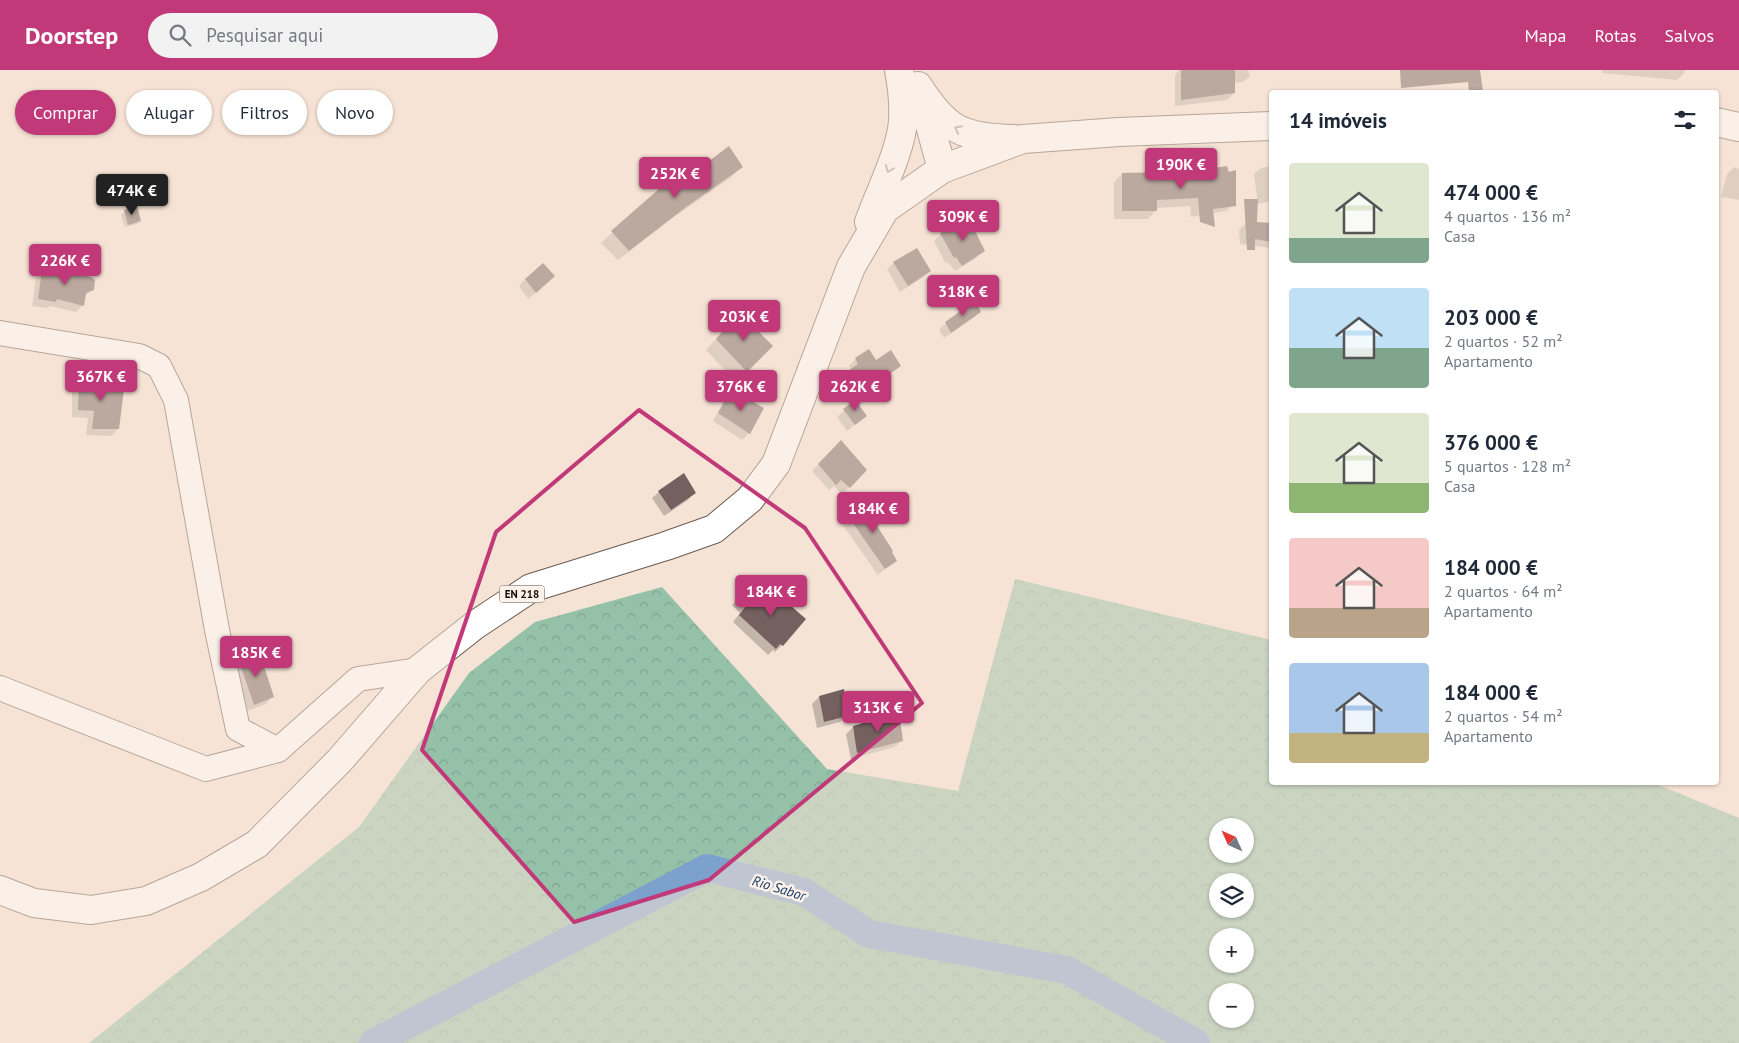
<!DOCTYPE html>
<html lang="pt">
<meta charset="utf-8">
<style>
body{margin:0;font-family:"PT Sans",sans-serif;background:#f2f2f3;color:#1f2937;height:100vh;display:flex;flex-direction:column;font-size:19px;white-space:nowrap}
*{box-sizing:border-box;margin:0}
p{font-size:16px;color:#747a83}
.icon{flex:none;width:28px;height:28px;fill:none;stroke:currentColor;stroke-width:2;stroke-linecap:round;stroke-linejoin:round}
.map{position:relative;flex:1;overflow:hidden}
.sheet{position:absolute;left:1269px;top:20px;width:450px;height:695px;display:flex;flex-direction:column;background:#fff;border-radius:5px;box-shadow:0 1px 4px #0004}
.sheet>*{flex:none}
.banner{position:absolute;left:15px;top:20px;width:475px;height:45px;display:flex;gap:10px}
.needle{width:32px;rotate:315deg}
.tools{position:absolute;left:1209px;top:748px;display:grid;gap:10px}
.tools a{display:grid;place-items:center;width:45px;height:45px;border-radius:50%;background:#fff;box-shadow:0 1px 4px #0004;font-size:25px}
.price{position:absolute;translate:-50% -42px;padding:0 11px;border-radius:5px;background:#c13978;color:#fff;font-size:16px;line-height:32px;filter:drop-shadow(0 1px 2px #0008)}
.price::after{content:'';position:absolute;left:50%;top:30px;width:15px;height:11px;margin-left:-8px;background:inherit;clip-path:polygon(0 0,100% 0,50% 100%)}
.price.selected{background:#222;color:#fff}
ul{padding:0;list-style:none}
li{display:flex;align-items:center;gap:15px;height:125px;padding:0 20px}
li span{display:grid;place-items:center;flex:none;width:140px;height:100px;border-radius:5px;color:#555}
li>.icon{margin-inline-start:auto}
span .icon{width:60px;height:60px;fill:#fffc;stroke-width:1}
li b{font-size:21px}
h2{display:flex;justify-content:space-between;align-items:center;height:60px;padding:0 20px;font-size:21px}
.tag{padding:0 18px;border-radius:22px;background:#fff;box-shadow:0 1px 4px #0004;font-size:18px;line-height:45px}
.tag.selected{background:#c13978;color:#fff}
header{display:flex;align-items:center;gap:30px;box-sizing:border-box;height:70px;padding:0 25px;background:#c13978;color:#fff}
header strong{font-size:24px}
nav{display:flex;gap:28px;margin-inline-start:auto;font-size:18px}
.search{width:350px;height:45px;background:#f2f2f3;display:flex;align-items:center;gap:12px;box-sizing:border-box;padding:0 18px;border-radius:28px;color:#747a83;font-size:19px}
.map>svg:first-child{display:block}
.forest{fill:url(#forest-crowns);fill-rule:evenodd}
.shadow{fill:#0003}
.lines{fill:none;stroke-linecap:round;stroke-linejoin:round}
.river{stroke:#7ca1cd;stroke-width:28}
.building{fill:#74605e}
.minor-casing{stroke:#6a5b50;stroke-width:26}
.major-casing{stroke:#6a5b50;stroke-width:30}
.minor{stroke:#fff;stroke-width:24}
.major{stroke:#fff;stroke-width:28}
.oneway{stroke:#a09d9c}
.marked{fill:none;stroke:#c13978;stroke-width:4;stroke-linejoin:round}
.labels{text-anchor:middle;stroke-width:5;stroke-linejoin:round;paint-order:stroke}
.shield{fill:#fdf2ea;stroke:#58504b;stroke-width:1}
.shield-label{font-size:11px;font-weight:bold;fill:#110b07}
.water-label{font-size:14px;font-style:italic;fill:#0e365f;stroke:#fdf2ea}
</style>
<header>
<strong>Doorstep</strong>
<div class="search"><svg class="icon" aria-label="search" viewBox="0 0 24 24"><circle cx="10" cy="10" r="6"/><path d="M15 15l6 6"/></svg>Pesquisar aqui</div>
<nav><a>Mapa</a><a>Rotas</a><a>Salvos</a></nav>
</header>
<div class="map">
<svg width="1739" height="973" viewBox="0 0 1739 973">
<defs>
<pattern id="forest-crowns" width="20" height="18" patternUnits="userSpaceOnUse" patternTransform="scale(1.25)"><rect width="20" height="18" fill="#95c1a9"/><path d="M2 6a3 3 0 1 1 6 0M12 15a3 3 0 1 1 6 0" fill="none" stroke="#7fa490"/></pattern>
</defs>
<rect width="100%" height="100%" fill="#f5e3d6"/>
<path class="forest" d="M1015,509l256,61v142l383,1 85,35v225h-1650l270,-216 110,-154 66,-51 127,-35 165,182 131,22zM1218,756h27v28h-27zM1218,811h27v28h-27zM1218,866h27v28h-27zM1218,921h27v28h-27z"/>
<g class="shadow">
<polygon points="1179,0 1248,0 1250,6 1243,12 1234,13 1234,23 1227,30 1175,36 1175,5"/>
<polygon points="1602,0 1685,0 1684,3 1677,10 1602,3"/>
<polygon points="1271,96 1271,131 1258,134 1254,104 1261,98"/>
<polygon points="741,97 730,108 674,147 618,190 601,173 667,113 672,120"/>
<polygon points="1734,97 1739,99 1739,130 1721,127 1727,104"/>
<polygon points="1193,102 1235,133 1226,141 1191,147 1190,136 1156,138 1156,140 1148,149 1114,149 1114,112 1122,104"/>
<polygon points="136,138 140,150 137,154 125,157 121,145 124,142"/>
<polygon points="1246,153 1271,155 1271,178 1240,174 1239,160"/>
<polygon points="941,164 983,181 976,188 955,201 948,192 946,194 934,171"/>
<polygon points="894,193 929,201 922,208 900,222 887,199"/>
<polygon points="64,198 93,219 84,227 83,235 76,242 50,236 48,238 32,236 36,208 43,201 59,203"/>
<polygon points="525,209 547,213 528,229 519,216"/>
<polygon points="980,241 973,248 944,268 939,260 946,253"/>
<polygon points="729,255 771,276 736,312 706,280"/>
<polygon points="856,289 899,296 892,302 853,330 865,346 847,361 837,347 854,332 839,311 852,300 849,296"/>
<polygon points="79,310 113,320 118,359 111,366 86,365 88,348 72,347 72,316"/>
<polygon points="731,321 762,339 749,363 742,370 713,351 725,328"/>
<polygon points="841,372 866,400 842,424 834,416 829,420 812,401"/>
<polygon points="659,422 694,423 688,430 664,446 652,428"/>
<polygon points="868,435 878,443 871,450 895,491 878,505 842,454 849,447"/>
<polygon points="752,522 782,575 775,582 773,580 768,585 733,552 740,543 732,535 739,528"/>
<polygon points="238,589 272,627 266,634 247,641 232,595"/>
<polygon points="819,627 846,646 840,652 817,658 812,634"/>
<polygon points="853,657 902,670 895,677 851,689 846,664"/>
</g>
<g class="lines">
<polyline class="river" points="373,973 707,798 804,822 869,864 1067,900 1196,973"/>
</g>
<g class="building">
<polygon points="1181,0 1235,0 1235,23 1181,30"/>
<polygon points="1400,0 1480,0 1483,22 1469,22 1468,12 1401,18"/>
<polygon points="729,76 743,97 686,137 629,181 611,161 668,111 673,118"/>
<polygon points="1227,96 1229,102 1236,100 1236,136 1213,139 1215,157 1200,152 1198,128 1157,130 1157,141 1122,141 1122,103 1166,102 1166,101 1195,98 1195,101"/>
<polygon points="1244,129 1258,129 1257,152 1271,153 1271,172 1255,169 1255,180 1247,180"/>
<polygon points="137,136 141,151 128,155 124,140"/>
<polygon points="969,149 985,181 962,196 956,187 954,188 940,163"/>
<polygon points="917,178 931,201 908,216 893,192"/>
<polygon points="543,193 555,206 536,223 525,209"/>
<polygon points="63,197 80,199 80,205 91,207 95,210 94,220 86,223 84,236 57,229 56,232 38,229 42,200 62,203"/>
<polygon points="975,231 981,242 951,263 945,252"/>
<polygon points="739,242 773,276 747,302 716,269"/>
<polygon points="869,279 876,290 891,280 901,296 860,325 845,303 858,294 855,288"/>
<polygon points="79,308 115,310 114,319 124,319 119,359 92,359 94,341 78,340"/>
<polygon points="730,322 735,322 764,338 750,364 718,343"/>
<polygon points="855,330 867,346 855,355 843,339"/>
<polygon points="841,370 867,400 850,418 841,410 836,415 818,394"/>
<polygon points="684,403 696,423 671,440 658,421"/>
<polygon points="868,433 873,434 880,443 872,448 893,481 892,482 897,491 885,499 848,446"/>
<polygon points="762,519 778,535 783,529 806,549 783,576 780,574 776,579 739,545 746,536 738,527 753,520 758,524"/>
<polygon points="249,582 251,587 260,584 274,627 254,635 238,588"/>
<polygon points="844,619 848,646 824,652 819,626"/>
<polygon points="899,642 903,671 857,683 853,656"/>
</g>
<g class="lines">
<g class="minor-casing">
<g id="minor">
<polyline points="0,263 139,286 159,296 176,330 217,560 238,659 278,680 358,609 418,600"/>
<polyline points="0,618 206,699 278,680"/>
</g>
</g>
<g class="major-casing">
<g id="major">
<path d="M918,16c28,44 44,52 96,53"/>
<polyline points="923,30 942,99"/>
<polyline points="1716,52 1739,57"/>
<path d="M869,152c10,-28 33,-74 34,-102 1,-17 -1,-34 -4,-50"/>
<polyline points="0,820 34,833 91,840 146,831 201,807 257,774 340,690 418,600 475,555 531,518 666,476 714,459 750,429 776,394 851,197 885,139 942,99 1023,69 1119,62 1271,56"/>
</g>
</g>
<use href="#minor" class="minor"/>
<use href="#major" class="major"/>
</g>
<defs><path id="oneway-chevron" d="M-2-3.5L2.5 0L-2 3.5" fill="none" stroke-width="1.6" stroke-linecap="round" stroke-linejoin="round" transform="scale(1.25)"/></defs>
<g class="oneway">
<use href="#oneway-chevron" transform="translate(958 59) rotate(-153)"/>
<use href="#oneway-chevron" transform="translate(889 99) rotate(111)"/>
</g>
<path d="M0 0H1739V973H0ZM639,340l166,118 117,175 -213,177 -135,42 -152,-172 74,-218z" fill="#f5e3d6" fill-opacity=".55" fill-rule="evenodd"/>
<path class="marked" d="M639,340l166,118 117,175 -213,177 -135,42 -152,-172 74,-218z"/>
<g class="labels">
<rect class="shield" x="499.5" y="515.5" width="45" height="17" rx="4"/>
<g class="shield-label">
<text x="522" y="528">EN 218</text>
</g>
<g class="water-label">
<text transform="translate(779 818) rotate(17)" y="5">Rio Sabor</text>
</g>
</g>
</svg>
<div class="tools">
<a><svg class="needle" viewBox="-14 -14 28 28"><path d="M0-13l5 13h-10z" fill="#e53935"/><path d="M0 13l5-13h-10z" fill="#747a83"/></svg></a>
<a><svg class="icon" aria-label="layers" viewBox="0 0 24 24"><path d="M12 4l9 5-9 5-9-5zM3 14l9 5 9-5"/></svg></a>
<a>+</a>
<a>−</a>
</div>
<b class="price" style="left:1181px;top:120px">190K €</b>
<b class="price" style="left:675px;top:129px">252K €</b>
<b class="price selected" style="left:132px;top:146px">474K €</b>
<b class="price" style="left:963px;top:172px">309K €</b>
<b class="price" style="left:65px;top:216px">226K €</b>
<b class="price" style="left:963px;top:247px">318K €</b>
<b class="price" style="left:744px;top:272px">203K €</b>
<b class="price" style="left:101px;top:332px">367K €</b>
<b class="price" style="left:741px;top:342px">376K €</b>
<b class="price" style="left:855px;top:342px">262K €</b>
<b class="price" style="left:873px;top:464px">184K €</b>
<b class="price" style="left:771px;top:547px">184K €</b>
<b class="price" style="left:256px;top:608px">185K €</b>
<b class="price" style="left:878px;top:663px">313K €</b>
<div class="banner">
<a class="tag selected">Comprar</a>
<a class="tag">Alugar</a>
<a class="tag">Filtros</a>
<a class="tag">Novo</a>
</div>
<section class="sheet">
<h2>14 imóveis<svg class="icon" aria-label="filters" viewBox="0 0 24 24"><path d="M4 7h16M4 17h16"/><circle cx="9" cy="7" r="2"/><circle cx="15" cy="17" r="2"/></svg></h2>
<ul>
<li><span style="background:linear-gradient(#dfe7d0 75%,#7fa58c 0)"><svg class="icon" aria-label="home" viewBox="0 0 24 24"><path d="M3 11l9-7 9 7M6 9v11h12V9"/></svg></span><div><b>474 000 €</b><p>4 quartos · 136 m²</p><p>Casa</p></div></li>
<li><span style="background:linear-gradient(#bfe0f5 60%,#7fa58c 0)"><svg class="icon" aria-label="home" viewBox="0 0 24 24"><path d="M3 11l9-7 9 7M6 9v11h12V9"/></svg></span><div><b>203 000 €</b><p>2 quartos · 52 m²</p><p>Apartamento</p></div></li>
<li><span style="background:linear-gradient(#dfe7d0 70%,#8fb573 0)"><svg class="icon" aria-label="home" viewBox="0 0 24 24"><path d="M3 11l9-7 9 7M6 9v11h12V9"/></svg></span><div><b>376 000 €</b><p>5 quartos · 128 m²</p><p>Casa</p></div></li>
<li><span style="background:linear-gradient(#f6c9c9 70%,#b9a48a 0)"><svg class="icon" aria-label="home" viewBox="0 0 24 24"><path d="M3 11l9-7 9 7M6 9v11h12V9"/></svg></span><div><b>184 000 €</b><p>2 quartos · 64 m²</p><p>Apartamento</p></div></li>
<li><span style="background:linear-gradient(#a9c7e8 70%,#c2b280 0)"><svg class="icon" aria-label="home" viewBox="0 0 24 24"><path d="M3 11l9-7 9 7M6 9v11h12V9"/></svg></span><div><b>184 000 €</b><p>2 quartos · 54 m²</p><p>Apartamento</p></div></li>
</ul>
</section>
</div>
